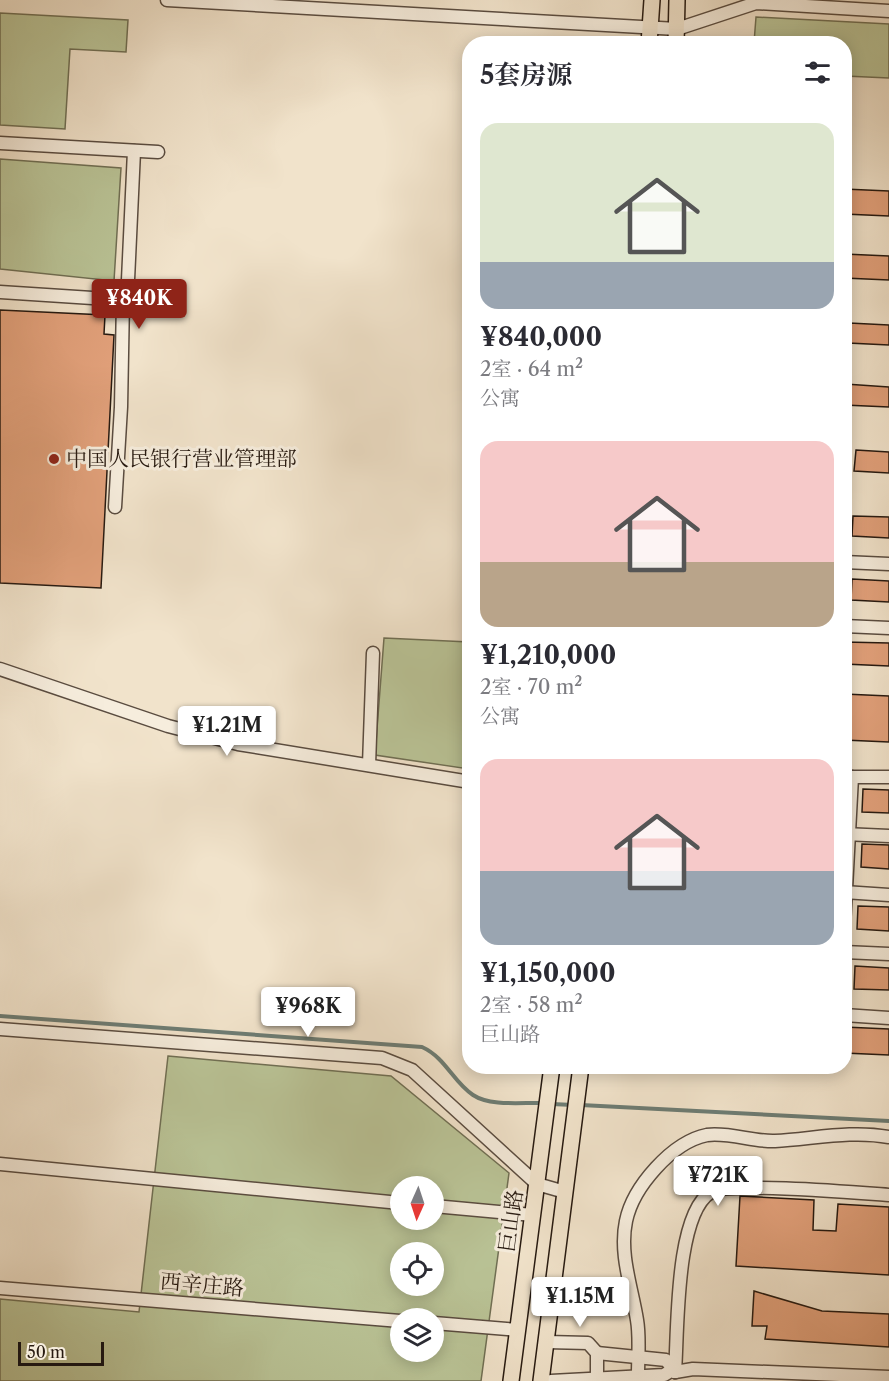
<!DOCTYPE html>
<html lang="zh">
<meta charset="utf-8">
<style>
body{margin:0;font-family:"Libre Caslon Text","Noto Serif SC",serif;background:#f2f2f3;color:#2b2b33;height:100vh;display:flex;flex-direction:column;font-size:22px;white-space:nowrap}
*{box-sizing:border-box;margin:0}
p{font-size:20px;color:#7c7c81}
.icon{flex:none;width:33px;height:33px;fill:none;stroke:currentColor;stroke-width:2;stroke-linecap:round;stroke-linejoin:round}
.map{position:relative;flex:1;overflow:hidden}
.drawer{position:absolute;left:462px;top:36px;width:390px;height:1038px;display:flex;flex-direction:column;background:#fff;border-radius:24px;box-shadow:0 3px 15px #0003}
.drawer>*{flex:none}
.needle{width:39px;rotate:183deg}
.fabs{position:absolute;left:390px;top:1176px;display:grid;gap:12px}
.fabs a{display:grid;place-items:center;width:54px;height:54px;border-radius:50%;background:#fff;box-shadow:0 3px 15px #0003;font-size:30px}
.scale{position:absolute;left:18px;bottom:15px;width:86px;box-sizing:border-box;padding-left:6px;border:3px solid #271a11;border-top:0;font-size:16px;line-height:21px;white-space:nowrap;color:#271a11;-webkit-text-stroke:4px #f6eddd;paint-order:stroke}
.price{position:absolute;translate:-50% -51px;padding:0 14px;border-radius:6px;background:#fff;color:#222;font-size:20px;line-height:39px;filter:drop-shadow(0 2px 3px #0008)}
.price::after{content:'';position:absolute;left:50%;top:36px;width:18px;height:14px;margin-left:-9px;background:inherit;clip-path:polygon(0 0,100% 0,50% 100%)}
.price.current{background:#8f2418;color:#fff}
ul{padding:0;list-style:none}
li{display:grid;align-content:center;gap:12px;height:318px;padding:0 18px}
li span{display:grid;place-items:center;height:186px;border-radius:18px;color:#555}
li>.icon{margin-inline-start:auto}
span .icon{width:108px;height:108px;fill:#fffc;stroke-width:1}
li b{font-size:26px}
h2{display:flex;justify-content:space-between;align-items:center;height:72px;padding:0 18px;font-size:26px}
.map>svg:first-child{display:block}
.green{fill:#bac497;stroke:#706f54;stroke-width:1.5;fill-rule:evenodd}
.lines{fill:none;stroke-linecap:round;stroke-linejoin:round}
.stream{stroke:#6d7c73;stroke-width:4}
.building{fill:#e1a07a;stroke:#271a11;stroke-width:1.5}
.minor-casing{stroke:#5a4c40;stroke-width:15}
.major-casing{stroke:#271a11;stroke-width:18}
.minor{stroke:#f6eddd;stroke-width:12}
.major{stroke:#f1e3cb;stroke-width:15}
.poi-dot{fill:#8f2418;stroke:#f6eddd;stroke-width:2}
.labels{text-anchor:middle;stroke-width:6;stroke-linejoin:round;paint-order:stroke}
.poi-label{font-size:21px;fill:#271a11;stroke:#f6eddd;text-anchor:start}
.street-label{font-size:21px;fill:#271a11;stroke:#f6eddd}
</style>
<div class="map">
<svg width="889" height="1381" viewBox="0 0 889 1381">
<rect width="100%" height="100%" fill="#f1e3cb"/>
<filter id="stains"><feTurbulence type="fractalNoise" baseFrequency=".00333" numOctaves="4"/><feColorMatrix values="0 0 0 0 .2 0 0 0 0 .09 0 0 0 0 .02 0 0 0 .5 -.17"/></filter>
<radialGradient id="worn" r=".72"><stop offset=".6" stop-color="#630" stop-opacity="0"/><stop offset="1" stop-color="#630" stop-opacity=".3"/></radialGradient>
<g class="green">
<polygon points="0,13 128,20 126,52 70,49 65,129 0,125"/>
<polygon points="756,17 889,24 889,78 845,76 844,44 754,43"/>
<polygon points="0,159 121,168 114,281 0,269"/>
<polygon points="384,638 469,642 469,769 375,755"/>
<path d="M168,1056l223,20 118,97 -28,208h-481v-82l139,13zM400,1186h34v34h-34zM400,1252h34v34h-34zM400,1318h34v34h-34z"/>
</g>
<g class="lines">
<g class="stream">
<path d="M0,1016l422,31c24,11 31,35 51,48 18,12 51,7 71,8"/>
<polyline points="551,1104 574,1105"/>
<polyline points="581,1105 889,1121"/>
</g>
</g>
<g class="building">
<polygon points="844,189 889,191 889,216 844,214"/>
<polygon points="844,254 889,256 889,280 844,278"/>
<polygon points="0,310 105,315 104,334 114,335 101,588 0,583"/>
<polygon points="849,323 889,325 889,345 848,343"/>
<polygon points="845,384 889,387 889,407 844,405"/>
<polygon points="856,450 889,452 889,473 854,471"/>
<polygon points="853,516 889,517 889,538 852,536"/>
<polygon points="852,579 889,581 889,602 851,600"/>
<polygon points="844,642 889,643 889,666 844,664"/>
<polygon points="844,694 889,696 889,742 844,740"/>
<polygon points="863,789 889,790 889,813 862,812"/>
<polygon points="862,844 889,845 889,869 861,867"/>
<polygon points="858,906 889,907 889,931 857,929"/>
<polygon points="855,966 889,968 889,990 854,989"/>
<polygon points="844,1027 889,1029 889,1055 844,1053"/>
<polygon points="740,1196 814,1200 813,1230 836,1231 838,1204 889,1207 889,1275 736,1266"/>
<polygon points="754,1291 822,1311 889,1314 889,1347 765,1339 767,1326 752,1326"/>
</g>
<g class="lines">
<g class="minor-casing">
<g id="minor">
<polyline points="167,0 677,29 756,3 889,11"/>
<polyline points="0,143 158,152"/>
<polyline points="0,292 123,300"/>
<polyline points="115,507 121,407 123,300 128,280 134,151"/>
<polyline points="844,562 889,564"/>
<polyline points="844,626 889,628"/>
<polyline points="0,669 168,726 238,744 470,782"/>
<polyline points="369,765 373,653"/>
<polyline points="846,777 889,777"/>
<polyline points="844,834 889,836"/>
<polyline points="844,892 889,895"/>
<polyline points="844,926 852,777"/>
<polyline points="844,952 889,954"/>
<polyline points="844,1015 889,1018"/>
<polyline points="0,1029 382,1058 412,1070 537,1184 565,1192"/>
<polyline points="0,1164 400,1203"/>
<polyline points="434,1206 533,1215"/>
<polyline points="0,1288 400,1321"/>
<polyline points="434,1323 518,1330"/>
<polyline points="547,1342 588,1343 597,1353 597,1380"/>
<polyline points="597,1353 666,1360 675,1372"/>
<path d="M675,1372c3,-41 0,-158 36,-180 16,-10 150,1 178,3"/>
<path d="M638,1375c0,-18 2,-38 -1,-55 -5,-32 -18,-66 -11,-99 7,-34 46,-79 81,-86 22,-3 47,7 68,6 38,-2 76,-11 114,-4"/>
<polyline points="551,1381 664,1375 674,1369 675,1372 693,1369 889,1377"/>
</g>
</g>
<g class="major-casing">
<g id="major">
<polyline points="649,44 652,0"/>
<polyline points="676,44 677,0"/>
<polyline points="511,1381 552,1066"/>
<polyline points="541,1381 581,1066"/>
</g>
</g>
<use href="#minor" class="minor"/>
<use href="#major" class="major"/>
</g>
<circle class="poi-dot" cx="54" cy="459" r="6"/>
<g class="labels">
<g class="poi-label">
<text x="66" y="466">中国人民银行营业管理部</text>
</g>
<g class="street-label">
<text transform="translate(511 1221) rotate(-82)" y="7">巨山路</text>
<text transform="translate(202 1285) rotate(5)" y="7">西辛庄路</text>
</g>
</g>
<rect width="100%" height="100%" filter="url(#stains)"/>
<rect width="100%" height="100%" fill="url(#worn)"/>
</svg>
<div class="fabs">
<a><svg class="needle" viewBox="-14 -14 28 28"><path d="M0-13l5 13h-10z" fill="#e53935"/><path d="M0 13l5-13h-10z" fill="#7c7c81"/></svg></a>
<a><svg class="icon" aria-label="locate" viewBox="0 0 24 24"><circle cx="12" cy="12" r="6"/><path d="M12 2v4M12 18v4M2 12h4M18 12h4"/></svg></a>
<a><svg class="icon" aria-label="layers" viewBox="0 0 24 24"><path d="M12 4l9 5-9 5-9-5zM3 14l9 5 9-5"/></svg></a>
</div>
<div class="scale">50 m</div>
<b class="price current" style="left:139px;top:330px">¥840K</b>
<b class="price" style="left:227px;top:757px">¥1.21M</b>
<b class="price" style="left:308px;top:1038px">¥968K</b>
<b class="price" style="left:718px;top:1207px">¥721K</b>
<b class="price" style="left:580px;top:1328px">¥1.15M</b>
<section class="drawer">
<h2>5套房源<svg class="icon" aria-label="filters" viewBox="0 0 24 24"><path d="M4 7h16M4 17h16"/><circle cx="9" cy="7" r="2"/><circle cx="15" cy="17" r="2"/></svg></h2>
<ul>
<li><span style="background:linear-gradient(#dfe7d0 75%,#9aa5b1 0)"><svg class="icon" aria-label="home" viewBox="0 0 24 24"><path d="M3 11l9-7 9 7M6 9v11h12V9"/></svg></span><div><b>¥840,000</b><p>2室 · 64 m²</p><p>公寓</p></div></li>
<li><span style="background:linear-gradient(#f6c9c9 65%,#b9a48a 0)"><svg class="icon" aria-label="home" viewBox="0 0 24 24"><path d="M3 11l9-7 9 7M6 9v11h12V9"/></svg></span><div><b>¥1,210,000</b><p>2室 · 70 m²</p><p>公寓</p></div></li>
<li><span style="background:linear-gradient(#f6c9c9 60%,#9aa5b1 0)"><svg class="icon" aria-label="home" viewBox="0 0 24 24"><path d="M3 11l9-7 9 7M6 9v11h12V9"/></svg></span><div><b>¥1,150,000</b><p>2室 · 58 m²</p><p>巨山路</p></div></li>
</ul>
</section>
</div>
